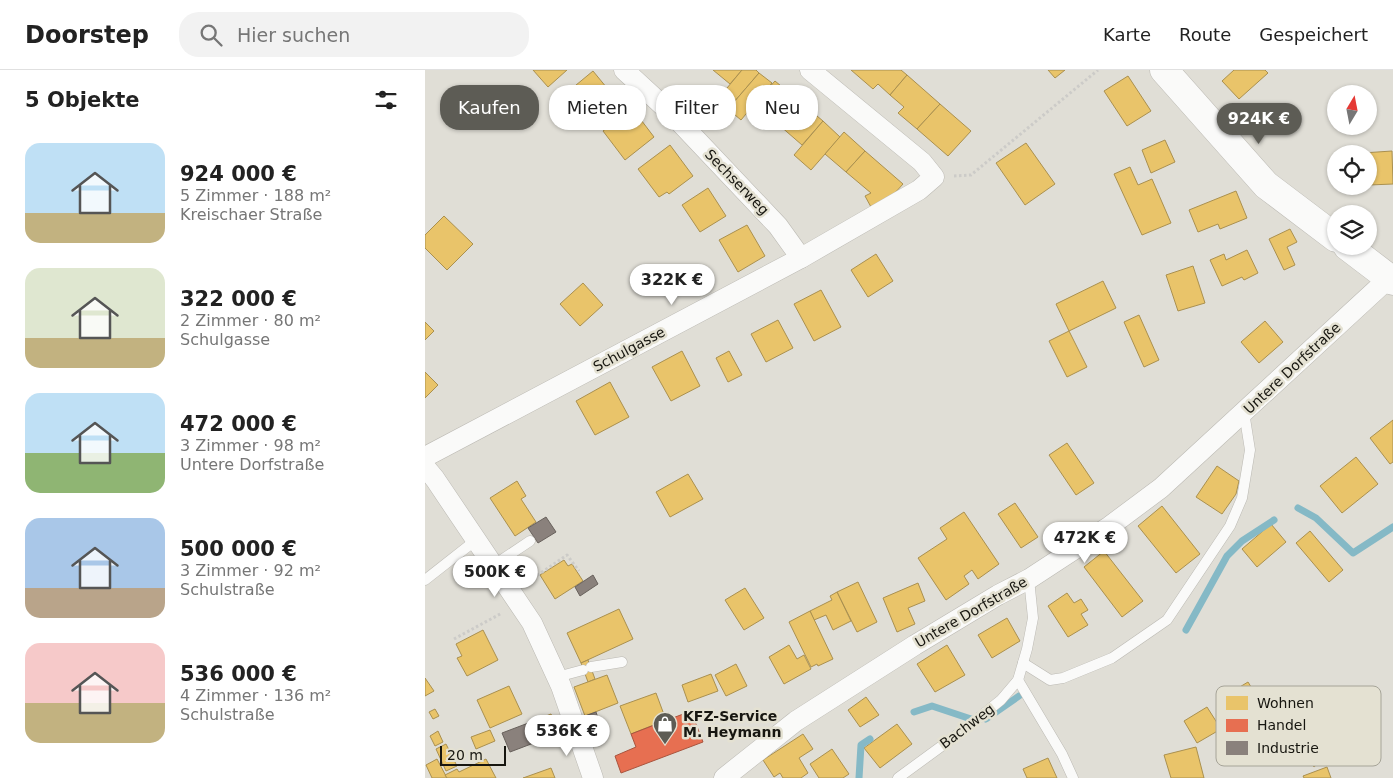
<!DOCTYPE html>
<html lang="de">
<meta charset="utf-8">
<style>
body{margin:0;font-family:"DejaVu Sans",sans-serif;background:#f2f2f2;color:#222;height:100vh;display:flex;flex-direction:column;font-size:19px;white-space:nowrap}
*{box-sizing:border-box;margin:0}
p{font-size:16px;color:#767676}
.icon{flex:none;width:28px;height:28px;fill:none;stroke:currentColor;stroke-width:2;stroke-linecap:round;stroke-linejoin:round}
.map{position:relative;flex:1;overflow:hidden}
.drawer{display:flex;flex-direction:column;background:#fff;width:425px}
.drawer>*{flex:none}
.top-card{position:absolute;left:15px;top:15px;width:475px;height:45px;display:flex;gap:10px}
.needle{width:32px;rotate:10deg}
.fabs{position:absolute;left:902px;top:15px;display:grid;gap:10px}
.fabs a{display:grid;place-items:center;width:50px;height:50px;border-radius:50%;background:#fff;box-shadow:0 1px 4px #0004;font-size:25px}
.scale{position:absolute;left:15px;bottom:12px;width:66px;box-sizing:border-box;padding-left:5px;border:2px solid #171610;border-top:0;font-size:14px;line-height:18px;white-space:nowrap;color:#171610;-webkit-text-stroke:4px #e4e1d2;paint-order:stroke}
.price{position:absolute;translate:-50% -42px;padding:0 11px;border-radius:18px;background:#fff;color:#222;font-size:16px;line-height:32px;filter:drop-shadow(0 1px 2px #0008)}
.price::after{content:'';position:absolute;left:50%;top:30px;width:15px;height:11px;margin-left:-8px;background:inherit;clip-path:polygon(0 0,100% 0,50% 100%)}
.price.current{background:#5d5c55;color:#fff}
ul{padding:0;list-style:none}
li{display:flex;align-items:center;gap:15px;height:125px;padding:0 25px}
li span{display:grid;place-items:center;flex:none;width:140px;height:100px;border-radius:15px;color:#555}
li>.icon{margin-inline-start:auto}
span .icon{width:60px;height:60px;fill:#fffc;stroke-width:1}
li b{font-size:21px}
h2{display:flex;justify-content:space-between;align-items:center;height:60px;padding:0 25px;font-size:21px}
.chip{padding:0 18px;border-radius:20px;background:#fff;box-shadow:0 1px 4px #0004;font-size:18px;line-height:45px}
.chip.current{background:#5d5c55;color:#fff}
header{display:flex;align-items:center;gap:30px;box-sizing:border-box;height:70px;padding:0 25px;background:#fff;border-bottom:1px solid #e0e0e0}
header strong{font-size:24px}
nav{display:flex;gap:28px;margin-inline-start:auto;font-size:18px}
.search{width:350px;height:45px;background:#f2f2f2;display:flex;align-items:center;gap:12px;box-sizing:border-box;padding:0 18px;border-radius:20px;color:#767676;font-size:19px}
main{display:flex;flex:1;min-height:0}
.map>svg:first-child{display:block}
.homes{fill:#e9c46a;stroke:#aa904f}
.shops{fill:#e76f51;stroke:#a9543e}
.industry{fill:#8a817c;stroke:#68615c}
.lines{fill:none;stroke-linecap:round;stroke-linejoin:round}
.stream{stroke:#85b9c6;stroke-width:7}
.service-casing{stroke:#bbb9b3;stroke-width:11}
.minor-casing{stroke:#bbb9b3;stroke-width:21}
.secondary-casing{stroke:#bbb9b3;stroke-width:29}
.path{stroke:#cccbc8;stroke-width:3;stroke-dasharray:2.5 2.5;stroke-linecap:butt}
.service{stroke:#fafaf9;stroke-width:10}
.minor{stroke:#fafaf9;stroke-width:20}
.secondary{stroke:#fafaf9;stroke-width:28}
.labels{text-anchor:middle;stroke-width:5;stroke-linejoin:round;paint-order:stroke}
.street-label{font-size:14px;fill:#171610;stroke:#e4e1d2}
.poi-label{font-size:14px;font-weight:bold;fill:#171610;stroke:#e4e1d2;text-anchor:start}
.key{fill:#e4e1d2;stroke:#a6a498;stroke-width:1}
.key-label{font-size:14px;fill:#171610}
</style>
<header>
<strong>Doorstep</strong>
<div class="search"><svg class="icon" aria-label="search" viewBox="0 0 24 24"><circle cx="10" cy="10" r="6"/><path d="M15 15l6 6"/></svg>Hier suchen</div>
<nav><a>Karte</a><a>Route</a><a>Gespeichert</a></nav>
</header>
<main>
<section class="drawer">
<h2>5 Objekte<svg class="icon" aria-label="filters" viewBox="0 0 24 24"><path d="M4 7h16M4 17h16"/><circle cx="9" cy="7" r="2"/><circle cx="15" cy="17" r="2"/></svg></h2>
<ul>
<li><span style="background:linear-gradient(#bfe0f5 70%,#c2b280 0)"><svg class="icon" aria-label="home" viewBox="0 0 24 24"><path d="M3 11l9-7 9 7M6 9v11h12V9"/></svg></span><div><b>924 000 €</b><p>5 Zimmer · 188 m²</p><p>Kreischaer Straße</p></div></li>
<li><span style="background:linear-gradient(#dfe7d0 70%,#c2b280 0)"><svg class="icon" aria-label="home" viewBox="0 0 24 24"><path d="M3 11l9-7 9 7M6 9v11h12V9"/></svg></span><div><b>322 000 €</b><p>2 Zimmer · 80 m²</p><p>Schulgasse</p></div></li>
<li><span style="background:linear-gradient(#bfe0f5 60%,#8fb573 0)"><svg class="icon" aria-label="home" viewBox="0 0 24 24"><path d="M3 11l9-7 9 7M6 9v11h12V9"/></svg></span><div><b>472 000 €</b><p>3 Zimmer · 98 m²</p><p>Untere Dorfstraße</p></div></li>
<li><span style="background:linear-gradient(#a9c7e8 70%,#b9a48a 0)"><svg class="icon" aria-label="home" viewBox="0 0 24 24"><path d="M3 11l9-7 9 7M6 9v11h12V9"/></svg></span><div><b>500 000 €</b><p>3 Zimmer · 92 m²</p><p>Schulstraße</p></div></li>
<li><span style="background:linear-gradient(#f6c9c9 60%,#c2b280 0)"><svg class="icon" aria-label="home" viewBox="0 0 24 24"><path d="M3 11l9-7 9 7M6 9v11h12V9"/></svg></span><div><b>536 000 €</b><p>4 Zimmer · 136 m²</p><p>Schulstraße</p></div></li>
</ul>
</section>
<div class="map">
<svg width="968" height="708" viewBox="0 0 968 708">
<rect width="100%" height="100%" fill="#e0ded6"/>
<g class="homes">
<polygon points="108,0 142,0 123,17"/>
<polygon points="288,0 317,0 305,14"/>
<polygon points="317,0 331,0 334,3 303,39 292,30"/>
<polygon points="426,0 476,0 482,5 465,25 453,14 448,19"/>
<polygon points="623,0 640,0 630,8"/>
<polygon points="809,0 840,0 843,3 814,29 797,11"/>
<polygon points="168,1 191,29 161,53 139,25"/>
<polygon points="334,3 347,13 316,50 303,39"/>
<polygon points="482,5 515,34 492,59 473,43 479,37 465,25"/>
<polygon points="703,6 726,41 702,56 679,21"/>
<polygon points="350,11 374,31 354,55 329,34"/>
<polygon points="374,31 398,51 377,75 354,55"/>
<polygon points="515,34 546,61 523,86 492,59"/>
<polygon points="207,38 229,67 200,90 178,61"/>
<polygon points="398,51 415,67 386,100 369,85"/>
<polygon points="419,62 440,81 421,102 400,84"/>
<polygon points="740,70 750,92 726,103 717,80"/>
<polygon points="601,73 630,114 600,135 571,93"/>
<polygon points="245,75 268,106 244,124 242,122 234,127 213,99"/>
<polygon points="440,81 478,114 468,125 446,137 440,126 446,123 421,102"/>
<polygon points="967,81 968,114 944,115 944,84 923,84"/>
<polygon points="705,97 713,115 727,109 746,153 717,165 689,104"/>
<polygon points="283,118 301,146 275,162 257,135"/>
<polygon points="811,121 822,148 795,159 793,154 773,162 764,140"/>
<polygon points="19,146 48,174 22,200 0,178 0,165"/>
<polygon points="322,155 340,186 313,202 294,170"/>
<polygon points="865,159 872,172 862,177 870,195 859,200 844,169"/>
<polygon points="822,180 833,203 819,210 817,207 797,216 785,190 799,184 801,190"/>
<polygon points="451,184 468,211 443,227 426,200"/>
<polygon points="768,196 780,233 753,241 741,205"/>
<polygon points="678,211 691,238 644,261 631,234"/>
<polygon points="158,213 178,235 155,256 135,234"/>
<polygon points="396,220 416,257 389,271 369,234"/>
<polygon points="714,245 734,290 719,297 699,252"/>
<polygon points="353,250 368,278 341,292 326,264"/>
<polygon points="840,251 858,272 834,293 816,272"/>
<polygon points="0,252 9,261 0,270"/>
<polygon points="644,261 662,297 642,307 624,271"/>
<polygon points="257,281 275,316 246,331 227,297"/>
<polygon points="304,281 317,305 303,312 291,288"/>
<polygon points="0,302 13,315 0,328"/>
<polygon points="185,312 204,347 170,365 151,331"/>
<polygon points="968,350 968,392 965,394 945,368"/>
<polygon points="642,373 669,413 651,425 624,385"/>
<polygon points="931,387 953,414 917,443 895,416"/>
<polygon points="792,396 814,411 811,424 797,444 771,427"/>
<polygon points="263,404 278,429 245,447 231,422"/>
<polygon points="92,411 101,426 96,429 111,452 90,466 65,428"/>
<polygon points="590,433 613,467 596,478 573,444"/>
<polygon points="737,436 775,484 751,503 713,456"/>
<polygon points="539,442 574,494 553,509 547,500 539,506 544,514 521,530 493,488 522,469 515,458"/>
<polygon points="846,454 861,472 832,497 817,479"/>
<polygon points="885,461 918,500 904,512 871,473"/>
<polygon points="679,481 718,531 697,547 659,497"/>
<polygon points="139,490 143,496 147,494 158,511 130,529 115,505"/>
<polygon points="433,512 452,552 432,562 412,522"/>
<polygon points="493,513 500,531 483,538 490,554 472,562 458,528"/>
<polygon points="320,518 339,548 319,560 300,530"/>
<polygon points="412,522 426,551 408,560 401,545 389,550 385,541 407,530 405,526"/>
<polygon points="642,523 649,533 656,529 663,540 656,544 663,555 643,567 623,536"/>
<polygon points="194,539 208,569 156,593 142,563"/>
<polygon points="385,541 408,589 393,596 392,594 386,597 364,552"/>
<polygon points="582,548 595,571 567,588 553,565"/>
<polygon points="58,560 73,590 42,606 32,588 37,586 31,574"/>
<polygon points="364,575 372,589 379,585 386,599 359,614 344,587"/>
<polygon points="522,575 540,605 510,622 492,594"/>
<polygon points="163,590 170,609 163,612 156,593"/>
<polygon points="311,594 322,616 301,626 290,605"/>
<polygon points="286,604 293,621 263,632 257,615"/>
<polygon points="182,605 193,633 160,646 149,617"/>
<polygon points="0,608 9,621 0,626"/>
<polygon points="823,612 853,660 833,672 803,624"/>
<polygon points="84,616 97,644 65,658 52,630"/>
<polygon points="231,623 241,650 206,664 195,636"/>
<polygon points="441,627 454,645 435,657 423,640"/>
<polygon points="782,637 796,659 772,673 759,651"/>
<polygon points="910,637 939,670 918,689 909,679 889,697 869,675"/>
<polygon points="10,639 14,646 8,649 4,642"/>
<polygon points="126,644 134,663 114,671 106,652"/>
<polygon points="472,654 487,674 455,698 439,678"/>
<polygon points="65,660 70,671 51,679 46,667"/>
<polygon points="13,661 18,672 10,676 5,666"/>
<polygon points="378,664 388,679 374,688 383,703 376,708 358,708 355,703 349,707 338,690"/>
<polygon points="21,674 32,696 21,701 11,679"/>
<polygon points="771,677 779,708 746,708 739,685"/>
<polygon points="407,679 424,704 418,708 394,708 385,694"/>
<polygon points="623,688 632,708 602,708 598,699"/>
<polygon points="12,689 22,708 7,708 1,695"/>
<polygon points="61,689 71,708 22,708 20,705 32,699 34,702"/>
<polygon points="902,697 906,708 879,708 878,706"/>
<polygon points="126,698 130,708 98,708"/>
</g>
<polygon class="shops" points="266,641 278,672 196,703 190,686 211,677 206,664"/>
<g class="industry">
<polygon points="121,447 131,462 113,473 103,458"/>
<polygon points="168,505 173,514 155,526 150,517"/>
<polygon points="171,642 175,654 164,657 160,646"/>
<polygon points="106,652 114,671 85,682 77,663"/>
</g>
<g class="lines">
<g class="stream">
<polyline points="873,438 891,448 928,483 968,457"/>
<polyline points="761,560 802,486 817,471 849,450"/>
<polyline points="489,642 507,636 546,649"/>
<polyline points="561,649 594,626"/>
<polyline points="434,708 436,675 445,669"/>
</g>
<g class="service-casing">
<g id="service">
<polyline points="69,495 105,471"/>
<polyline points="0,510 51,470"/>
<polyline points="598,593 625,610 638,608 687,588 742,550 805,456 817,428 825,380 819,342"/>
<polyline points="166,597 197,592"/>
<polyline points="132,607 158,600"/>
<polyline points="593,610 637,684 648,708"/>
<polyline points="473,708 540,659 576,630 593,610 602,579 608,548 604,509"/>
</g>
</g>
<g class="minor-casing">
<g id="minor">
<polyline points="199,0 248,45 353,156 376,188"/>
<polyline points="0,387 376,188 494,120 509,107 497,92 385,0"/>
<polyline points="0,397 10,409 107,553 136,616 168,708"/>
<polyline points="299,708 371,651 490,575 573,525 604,509 685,456 736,418 964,208"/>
</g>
</g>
<g class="secondary-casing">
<g id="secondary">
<polyline points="739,0 841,115 911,168"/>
<polyline points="922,176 968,211"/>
</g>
</g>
<g class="path">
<polyline points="529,106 546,105 673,0"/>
<polyline points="104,511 142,485 154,501"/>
<polyline points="29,569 77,543"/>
</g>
<use href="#service" class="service"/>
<use href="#minor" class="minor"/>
<use href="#secondary" class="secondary"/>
</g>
<defs>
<g id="shop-pin" transform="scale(1.25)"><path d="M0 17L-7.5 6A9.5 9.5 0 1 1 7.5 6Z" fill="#5d5c55" stroke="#e4e1d2"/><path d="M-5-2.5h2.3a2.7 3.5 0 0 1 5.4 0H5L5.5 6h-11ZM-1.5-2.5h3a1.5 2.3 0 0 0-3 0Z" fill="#fff"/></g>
</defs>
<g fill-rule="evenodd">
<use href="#shop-pin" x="240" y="654"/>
</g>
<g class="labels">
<g class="street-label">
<text transform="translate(312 112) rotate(46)" y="5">Sechserweg</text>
<text transform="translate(204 279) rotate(-28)" y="5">Schulgasse</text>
<text transform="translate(867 298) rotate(-43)" y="5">Untere Dorfstraße</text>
<text transform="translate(546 542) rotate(-30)" y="5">Untere Dorfstraße</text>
<text transform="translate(542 656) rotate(-37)" y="5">Bachweg</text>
</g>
<g class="poi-label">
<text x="258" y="651">KFZ-Service<tspan x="258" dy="16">M. Heymann</tspan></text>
</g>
</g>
<rect x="791" y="616" width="165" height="80" rx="8" class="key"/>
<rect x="801" y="626" width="22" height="14" fill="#e9c46a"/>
<rect x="801" y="649" width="22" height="13" fill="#e76f51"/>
<rect x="801" y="671" width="22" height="14" fill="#8a817c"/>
<g class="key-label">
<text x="832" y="638">Wohnen</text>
<text x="832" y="660">Handel</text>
<text x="832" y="683">Industrie</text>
</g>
</svg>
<div class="fabs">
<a><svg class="needle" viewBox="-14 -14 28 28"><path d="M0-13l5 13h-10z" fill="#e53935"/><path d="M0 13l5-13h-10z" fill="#767676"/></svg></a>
<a><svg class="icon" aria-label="locate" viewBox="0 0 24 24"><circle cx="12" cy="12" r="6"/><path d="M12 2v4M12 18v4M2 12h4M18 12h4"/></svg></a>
<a><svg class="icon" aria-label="layers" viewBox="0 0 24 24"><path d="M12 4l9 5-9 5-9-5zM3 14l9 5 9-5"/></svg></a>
</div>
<div class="scale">20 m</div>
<b class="price current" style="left:834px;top:75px">924K €</b>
<b class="price" style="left:247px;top:236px">322K €</b>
<b class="price" style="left:660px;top:494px">472K €</b>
<b class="price" style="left:70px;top:528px">500K €</b>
<b class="price" style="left:142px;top:687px">536K €</b>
<div class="top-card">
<a class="chip current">Kaufen</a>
<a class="chip">Mieten</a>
<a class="chip">Filter</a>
<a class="chip">Neu</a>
</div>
</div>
</main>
